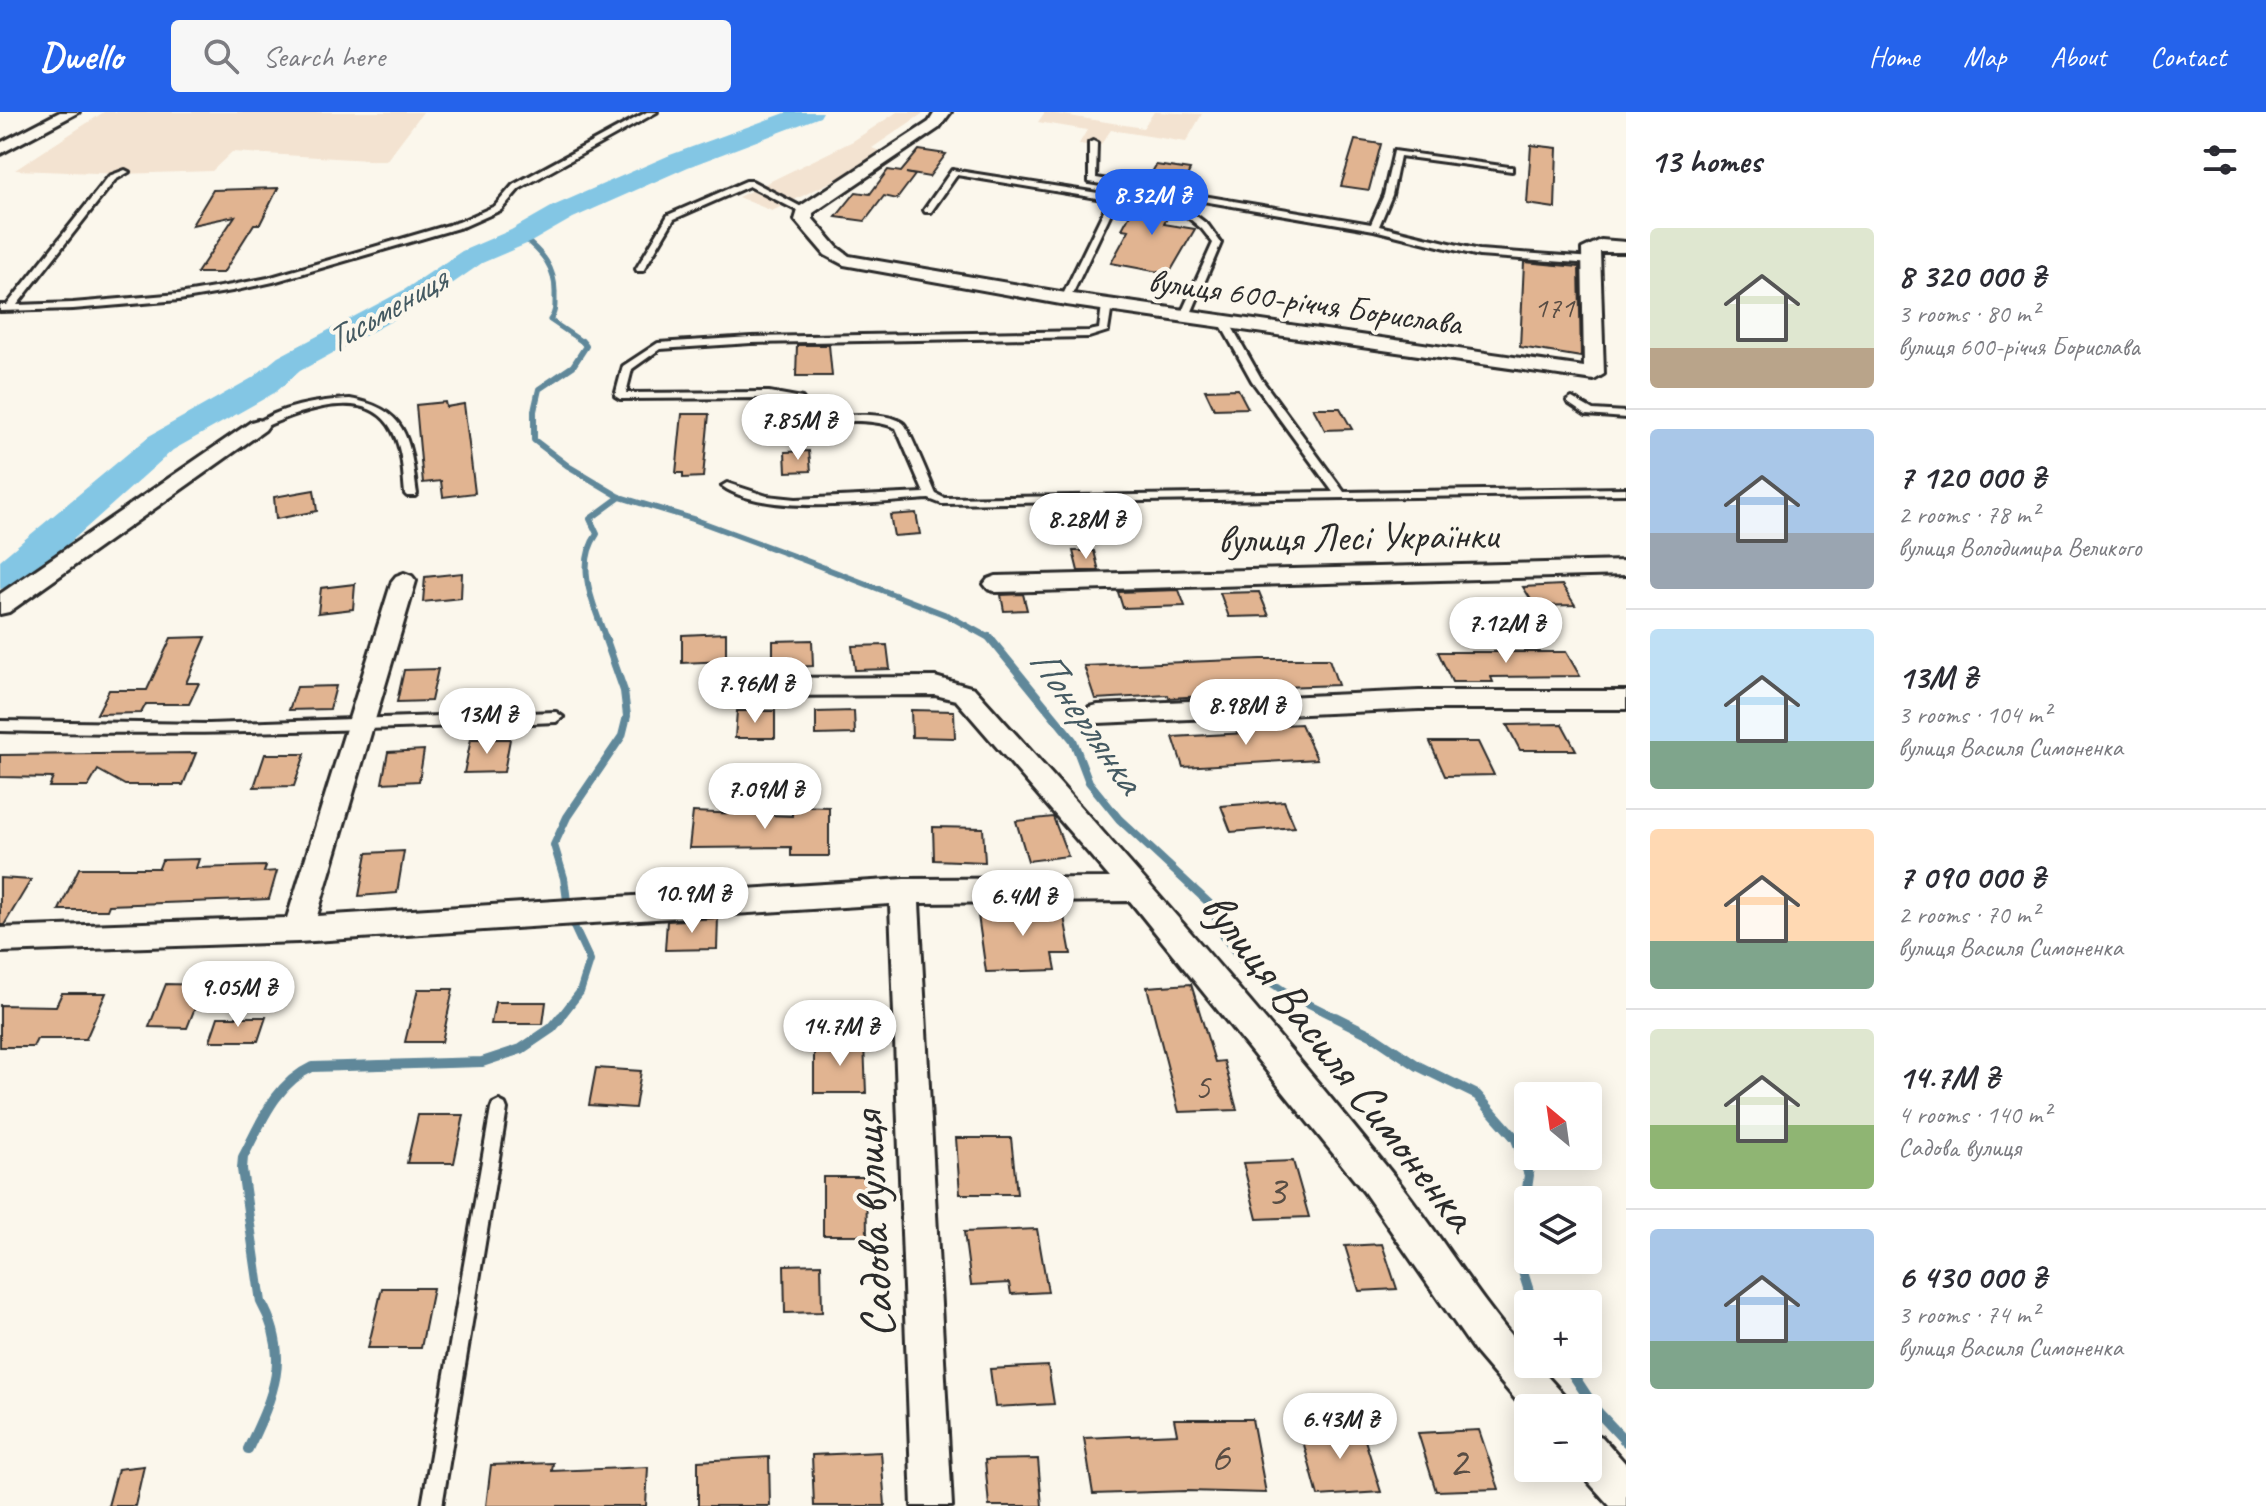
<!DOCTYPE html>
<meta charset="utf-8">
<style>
body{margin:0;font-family:Caveat,sans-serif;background:#f7f7f7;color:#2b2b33;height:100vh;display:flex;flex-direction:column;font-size:30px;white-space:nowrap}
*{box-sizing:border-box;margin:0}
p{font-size:26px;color:#7c7c81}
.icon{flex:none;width:44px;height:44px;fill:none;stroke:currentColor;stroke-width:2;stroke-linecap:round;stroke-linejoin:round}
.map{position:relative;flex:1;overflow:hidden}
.sheet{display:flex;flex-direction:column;background:#fff;width:640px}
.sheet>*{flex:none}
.needle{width:52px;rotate:331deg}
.tools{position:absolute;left:1514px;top:970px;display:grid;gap:16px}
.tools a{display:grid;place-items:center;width:88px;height:88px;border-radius:8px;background:#fff;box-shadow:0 4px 20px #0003;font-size:40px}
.price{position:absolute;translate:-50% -68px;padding:0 18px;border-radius:28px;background:#fff;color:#222;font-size:26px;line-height:52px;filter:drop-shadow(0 2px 4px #0008)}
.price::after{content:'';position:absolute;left:50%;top:48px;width:24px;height:18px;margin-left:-12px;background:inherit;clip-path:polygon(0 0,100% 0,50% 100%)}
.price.current{background:#2563eb;color:#fff}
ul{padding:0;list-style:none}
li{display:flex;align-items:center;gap:24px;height:200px;padding:0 24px}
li+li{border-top:2px solid #e1e1e2}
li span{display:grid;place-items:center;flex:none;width:224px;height:160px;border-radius:8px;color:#555}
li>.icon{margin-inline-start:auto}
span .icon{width:96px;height:96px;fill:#fffc;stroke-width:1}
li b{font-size:34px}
h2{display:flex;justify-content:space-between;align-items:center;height:96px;padding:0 24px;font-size:34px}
header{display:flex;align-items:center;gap:48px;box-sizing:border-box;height:112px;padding:0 40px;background:#2563eb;color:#fff}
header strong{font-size:38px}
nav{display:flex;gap:44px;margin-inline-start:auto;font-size:28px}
.search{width:560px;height:72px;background:#f7f7f7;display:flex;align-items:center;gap:20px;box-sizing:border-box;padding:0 28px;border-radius:8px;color:#7c7c81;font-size:30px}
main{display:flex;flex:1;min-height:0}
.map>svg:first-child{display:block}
.built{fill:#f3e3d1}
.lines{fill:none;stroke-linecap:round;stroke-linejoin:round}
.stream-far3{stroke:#60889a;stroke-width:5}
.stream-far2{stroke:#60889a;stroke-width:6}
.stream-far1{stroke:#60889a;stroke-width:8}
.stream{stroke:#60889a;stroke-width:10}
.river{fill:#83c6e4;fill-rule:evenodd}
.building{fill:#e1b491;stroke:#2b2b2b;stroke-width:2}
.service-casing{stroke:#2b2b2b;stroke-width:6}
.minor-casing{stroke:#2b2b2b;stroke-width:6}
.service{fill:#fbf7ec;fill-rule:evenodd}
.minor{fill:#fbf7ec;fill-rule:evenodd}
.labels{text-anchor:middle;stroke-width:8;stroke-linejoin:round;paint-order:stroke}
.far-number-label{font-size:30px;fill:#584d44}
.far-street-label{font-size:34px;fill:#2b2b2b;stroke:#fbf7ec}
.far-water-label{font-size:36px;font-style:italic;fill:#455a62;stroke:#fbf7ec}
.number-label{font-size:36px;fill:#584d44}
.street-label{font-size:40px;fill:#2b2b2b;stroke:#fbf7ec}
.water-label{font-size:42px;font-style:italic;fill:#455a62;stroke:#fbf7ec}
.near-number-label{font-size:44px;fill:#584d44}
.near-street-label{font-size:48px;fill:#2b2b2b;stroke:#fbf7ec}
</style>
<header>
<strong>Dwello</strong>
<div class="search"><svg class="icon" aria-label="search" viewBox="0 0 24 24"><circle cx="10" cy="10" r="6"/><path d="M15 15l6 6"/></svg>Search here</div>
<nav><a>Home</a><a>Map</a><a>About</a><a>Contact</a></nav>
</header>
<main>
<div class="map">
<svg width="1626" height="1394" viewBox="0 0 1626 1394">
<rect width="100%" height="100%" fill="#fbf7ec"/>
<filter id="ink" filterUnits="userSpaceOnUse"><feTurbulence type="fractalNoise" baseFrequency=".0125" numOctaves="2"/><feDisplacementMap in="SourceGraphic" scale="16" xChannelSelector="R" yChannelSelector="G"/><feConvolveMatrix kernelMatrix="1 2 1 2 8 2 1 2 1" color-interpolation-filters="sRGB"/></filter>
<g filter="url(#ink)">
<g class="built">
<polygon points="104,0 423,0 386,49 232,40 212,59 123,62 15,58"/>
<polygon points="897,0 925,0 872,36 887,42 772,99 738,85 853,29"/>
<polygon points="1045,0 1143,16 1154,0 1202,2 1186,30 1111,18 1099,35 1079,32 1087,18 1038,10"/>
</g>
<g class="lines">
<path class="stream-far3" d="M521,124c21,16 35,31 34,59 0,9 1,18 -5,25l34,23"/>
<g class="stream-far2">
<polyline points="582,229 586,234 573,254 539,277 534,299 534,328 568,354 620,385 693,407 804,448 949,504 991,527"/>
<path d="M606,527c-12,-33 -32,-73 -9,-105l-7,-15 30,-22"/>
</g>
<g class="stream-far1">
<polyline points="989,525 1073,628 1089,670 1119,707 1209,791 1224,825 1247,855 1287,881 1339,907"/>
<polyline points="559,907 580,880 590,849 569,804 564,766 554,733 567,705 622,624 627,604 624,579 605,525"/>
</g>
<g class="stream">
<polyline points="1335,905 1373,924 1418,954 1477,983 1516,1027 1529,1063 1521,1117 1523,1160 1533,1192"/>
<polyline points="1566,1252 1597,1299 1626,1330"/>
<path d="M248,1337c25,-53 44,-92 13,-147l-19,-133 1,-12c18,-34 32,-73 69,-90l170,-5 39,-13 31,-21 9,-11"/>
</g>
<polygon class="river" points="788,0 823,0 820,5 688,55 573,106 531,130 482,151 426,190 300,259 276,280 173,338 38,459 14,474 0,477 0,448 149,324 252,266 278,245 404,178 462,139 511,118 553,94 670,43"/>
</g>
<g class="building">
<polygon points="1355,28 1381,32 1369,78 1341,74"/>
<polygon points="1531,33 1557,36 1555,96 1527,92"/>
<polygon points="919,38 946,42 929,65 906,61 915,63 897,87 884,84 865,109 836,105 856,80 870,82 888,58 901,60"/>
<polygon points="1156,53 1190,58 1181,77 1146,71"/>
<polygon points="278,76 260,112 254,112 223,161 197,161 235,104 192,113 213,78"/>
<polygon points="1141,82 1176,88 1164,112 1195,117 1169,162 1111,151 1129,118 1122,117"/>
<polygon points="1524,150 1579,155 1581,245 1520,235"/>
<polygon points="797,233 829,233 832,264 796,264"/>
<polygon points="1238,277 1248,296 1214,297 1205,278"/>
<polygon points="445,290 446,295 464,292 475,381 443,385 441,369 423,371 416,293"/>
<polygon points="1313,296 1340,296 1352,317 1325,318"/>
<polygon points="682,302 709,302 703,365 683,366 683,361 676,361"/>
<polygon points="809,339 811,359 786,360 785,340"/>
<polygon points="314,378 317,399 276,407 274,385"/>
<polygon points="916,401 920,422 894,424 890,403"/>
<polygon points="1073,439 1094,439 1099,459 1078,459"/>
<polygon points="462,461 461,486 423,490 425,465"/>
<polygon points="355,472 353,497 318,501 321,476"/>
<polygon points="1562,473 1575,493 1535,494 1523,475"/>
<polygon points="1179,478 1185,494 1123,496 1118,480"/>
<polygon points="1259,480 1269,504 1229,505 1220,481"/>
<polygon points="1023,482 1027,498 1004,499 1001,483"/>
<polygon points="726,521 726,549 682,551 682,523"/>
<polygon points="206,525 186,571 199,571 189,592 146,592 141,601 97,602 109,578 147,578 171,526"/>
<polygon points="812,528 813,554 773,556 773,529"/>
<polygon points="887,533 890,557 855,558 852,534"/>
<polygon points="1438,540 1566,540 1580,564 1491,565 1493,570 1452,570"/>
<polygon points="1261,547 1329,547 1338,573 1202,578 1204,584 1169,586 1168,583 1095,587 1084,554"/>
<polygon points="438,557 431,589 397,590 404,558"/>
<polygon points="336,574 330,597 289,598 297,575"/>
<polygon points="911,598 954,599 955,626 912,625"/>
<polygon points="737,599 775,599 775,626 735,626"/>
<polygon points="854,599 855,622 816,623 816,600"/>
<polygon points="1301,612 1317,647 1183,655 1173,625 1246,621 1243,615"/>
<polygon points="1562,612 1576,638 1520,638 1507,613"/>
<polygon points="471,627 510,627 504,660 464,661"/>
<polygon points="1430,630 1478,630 1494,663 1445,664"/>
<polygon points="424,638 419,669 382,671 388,640"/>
<polygon points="196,641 183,673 125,673 98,658 88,675 49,675 53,666 0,665 0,643"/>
<polygon points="265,642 305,642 294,674 254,675"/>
<polygon points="1284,689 1295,715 1231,720 1221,694"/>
<polygon points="792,694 829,695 829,744 791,744 791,735 689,736 693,700 792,704"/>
<polygon points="1053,705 1068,744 1028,749 1016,709"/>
<polygon points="933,715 983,716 985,750 934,748"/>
<polygon points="404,739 397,781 359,784 367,741"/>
<polygon points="199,747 196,756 266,754 264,760 277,759 269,787 109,793 107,798 59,798 79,756 159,756 162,748"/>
<polygon points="0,766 31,768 4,813 0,813"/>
<polygon points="1062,794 1071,842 1053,842 1056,858 986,860 977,796"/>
<polygon points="718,806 717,837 665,838 667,809"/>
<polygon points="166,872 204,873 187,916 149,915"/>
<polygon points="1191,872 1215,950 1224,949 1237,998 1179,1000 1147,875"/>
<polygon points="418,877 453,877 442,930 405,930"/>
<polygon points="62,881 106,881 86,927 37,927 33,935 0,935 0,893 56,894"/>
<polygon points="495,890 546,890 543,912 491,912"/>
<polygon points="218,905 266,905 258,929 210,929"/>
<polygon points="814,931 864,931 866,981 814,981"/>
<polygon points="596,956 641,959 635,996 589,993"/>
<polygon points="418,1003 464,1003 454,1051 407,1051"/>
<polygon points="956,1026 1011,1026 1017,1082 960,1082"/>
<polygon points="1293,1049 1309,1105 1257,1107 1243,1051"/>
<polygon points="823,1065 866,1065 867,1123 823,1123"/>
<polygon points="1037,1117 1048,1180 1011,1182 1009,1171 971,1173 964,1120"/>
<polygon points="1382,1132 1397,1177 1359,1179 1345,1134"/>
<polygon points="821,1152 822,1200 785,1201 784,1153"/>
<polygon points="382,1176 433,1176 421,1236 368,1236"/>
<polygon points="1048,1254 1054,1292 995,1295 990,1257"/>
<polygon points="1174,1307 1252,1307 1266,1381 1186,1379 1093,1382 1084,1326 1177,1322"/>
<polygon points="1361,1315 1381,1380 1318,1384 1300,1318"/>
<polygon points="1479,1318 1499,1377 1436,1379 1418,1321"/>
<polygon points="881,1340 885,1394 814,1394 812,1343"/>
<polygon points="769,1345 770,1394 698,1394 698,1349"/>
<polygon points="1038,1347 1042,1394 989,1394 985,1348"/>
<polygon points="553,1351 552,1359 648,1355 646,1394 486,1394 491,1353"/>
<polygon points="144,1354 135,1394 108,1394 118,1357"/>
</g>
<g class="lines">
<g class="service-casing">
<g id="service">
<polygon points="647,0 657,0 519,77 501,98 465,114 273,170 232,179 179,188 73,197 0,199 0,193 7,193 109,64 125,58 129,60 115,68 17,193 73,191 179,182 232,173 268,166 459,110 495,94 513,73"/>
<polygon points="1093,29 1097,31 1096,66 1371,112 1384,83 1394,39 1509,55 1512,55 1512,59 1400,44 1392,83 1379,114 1479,138 1593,146 1597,149 1593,152 1479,144 1374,118 1197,88 1191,100 1208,113 1221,131 1190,204 1185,207 1180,204 1213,131 1202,117 1183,101 1189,87 1089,70 1089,31"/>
<polygon points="952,58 1117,84 1118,86 1069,189 1061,187 1109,88 957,63 931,100 925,100 924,98"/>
<polygon points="746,69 752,69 809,99 802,101 749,74 674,107 643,159 637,159 636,157 668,103"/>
<path d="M1107,190l5,3 -4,26 -19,6 -338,6 -91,6 -28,20 -6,24 143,-1 33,6 13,19c20,-1 74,-7 89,7 5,5 27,59 32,70l8,4 389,-6 -81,-111 -30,-54 3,-7 3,-1 5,3 -1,5 30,53 82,112 282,-4v6l-684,10 -13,-5c-53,3 -164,18 -207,-13l5,-3 40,13 29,3 128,-6 -28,-65c-27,-11 -56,-6 -84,-5l-4,-1 -13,-20 -26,-4 -149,1 -5,-3 8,-30 35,-23 93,-6 338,-6 10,-2 3,-24z"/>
<polygon points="1572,286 1593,298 1626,300 1626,306 1586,303 1568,291 1567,289"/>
<path d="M350,287c59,10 60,43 67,95l-2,2h-8l-2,-2c-2,-20 -2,-43 -12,-62 -24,-49 -95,-20 -131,-4l-4,1 -5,-3c25,-19 66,-26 97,-27z"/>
<path d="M556,600l7,5 -7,5c-185,8 -370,14 -556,9v-10l209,3z"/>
<polygon points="499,989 505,992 507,997 442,1394 422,1394 491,997 493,992"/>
</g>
</g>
<g class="minor-casing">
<g id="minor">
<polygon points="60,0 79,0 0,42 0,31"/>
<polygon points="935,0 951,0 939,16 813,101 813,107 837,135 849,144 1066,181 1584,255 1582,137 1601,128 1626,130 1626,140 1600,140 1604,262 1594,268 1066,193 844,153 825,143 795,108 799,95 929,10"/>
<polygon points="258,308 265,310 268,314 265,318 9,500 0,502 0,482 251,310"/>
<polygon points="1626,449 1626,463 996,480 988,477 984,472 988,467 996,464"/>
<path d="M404,461l8,3 4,5 -99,335 587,-37 206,-1 -154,-178 -21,-5 -172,1 -9,-3 -4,-6 4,-6 9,-3 172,-1 39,11c141,156 280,314 412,478 50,61 89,130 142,189v9h8l27,30 6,14h-41v6l-53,-62 -111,-160 -234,-291 -211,2 33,603h-40l-22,-602 -592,38 -298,10v-24l287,-10 105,-337 4,-5z"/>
<polygon points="1419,579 1626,579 1626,597 1419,597 1098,611 1089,609 1085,602 1089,595 1098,593"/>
<polygon points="1588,1319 1602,1325 1626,1352 1626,1394 1610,1394 1576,1356 1588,1356"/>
</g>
</g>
<use href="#service" class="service"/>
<use href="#minor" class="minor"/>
</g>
</g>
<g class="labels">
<g class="far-number-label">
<text x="1554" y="205">171</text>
</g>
<g class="far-street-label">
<text transform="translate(1305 189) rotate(8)" y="12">вулиця 600-річчя Борислава</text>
</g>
<g class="far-water-label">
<text transform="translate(385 197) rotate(-30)" y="13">Тисьмениця</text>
</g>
<g class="number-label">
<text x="1202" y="987">5</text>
</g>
<g class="street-label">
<text transform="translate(1358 424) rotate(-1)" y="14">вулиця Лесі Українки</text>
</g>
<g class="water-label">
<text transform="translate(1088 607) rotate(55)" y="15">Понерлянка</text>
</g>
<g class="near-number-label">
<text x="1276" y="1093">3</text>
<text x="1220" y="1359">6</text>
<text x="1458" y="1364">2</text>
</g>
<g class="near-street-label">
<text transform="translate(1340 948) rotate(52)" y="17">вулиця Василя Симоненка</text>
<text transform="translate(871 1113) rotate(-93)" y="17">Садова вулиця</text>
</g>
</g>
</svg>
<div class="tools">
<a><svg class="needle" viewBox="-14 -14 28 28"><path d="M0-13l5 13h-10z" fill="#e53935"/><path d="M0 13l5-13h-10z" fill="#7c7c81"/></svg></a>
<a><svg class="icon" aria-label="layers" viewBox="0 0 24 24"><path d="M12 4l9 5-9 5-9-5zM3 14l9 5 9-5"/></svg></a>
<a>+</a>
<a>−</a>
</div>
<b class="price current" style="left:1152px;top:125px">8.32M ₴</b>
<b class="price" style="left:798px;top:350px">7.85M ₴</b>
<b class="price" style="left:1086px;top:449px">8.28M ₴</b>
<b class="price" style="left:1506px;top:553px">7.12M ₴</b>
<b class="price" style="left:755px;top:613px">7.96M ₴</b>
<b class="price" style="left:1246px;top:635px">8.98M ₴</b>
<b class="price" style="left:487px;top:644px">13M ₴</b>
<b class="price" style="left:765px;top:719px">7.09M ₴</b>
<b class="price" style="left:692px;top:823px">10.9M ₴</b>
<b class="price" style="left:1023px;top:826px">6.4M ₴</b>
<b class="price" style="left:238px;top:917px">9.05M ₴</b>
<b class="price" style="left:840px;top:956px">14.7M ₴</b>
<b class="price" style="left:1340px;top:1349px">6.43M ₴</b>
</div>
<section class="sheet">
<h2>13 homes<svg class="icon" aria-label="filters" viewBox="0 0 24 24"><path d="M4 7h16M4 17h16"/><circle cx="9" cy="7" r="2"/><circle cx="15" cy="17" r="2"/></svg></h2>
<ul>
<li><span style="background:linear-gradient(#dfe7d0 75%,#b9a48a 0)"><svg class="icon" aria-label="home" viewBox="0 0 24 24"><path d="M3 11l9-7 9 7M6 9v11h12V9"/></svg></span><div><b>8 320 000 ₴</b><p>3 rooms · 80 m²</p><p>вулиця 600-річчя Борислава</p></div></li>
<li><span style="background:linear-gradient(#a9c7e8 65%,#9aa5b1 0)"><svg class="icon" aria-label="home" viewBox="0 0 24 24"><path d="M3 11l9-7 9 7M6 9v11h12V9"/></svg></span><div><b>7 120 000 ₴</b><p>2 rooms · 78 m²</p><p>вулиця Володимира Великого</p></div></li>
<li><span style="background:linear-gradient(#bfe0f5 70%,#7fa58c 0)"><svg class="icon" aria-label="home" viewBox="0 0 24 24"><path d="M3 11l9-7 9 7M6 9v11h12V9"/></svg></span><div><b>13M ₴</b><p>3 rooms · 104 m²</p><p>вулиця Василя Симоненка</p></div></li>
<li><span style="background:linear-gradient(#ffd9b3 70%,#7fa58c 0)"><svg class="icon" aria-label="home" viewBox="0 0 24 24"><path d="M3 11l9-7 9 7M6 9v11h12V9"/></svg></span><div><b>7 090 000 ₴</b><p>2 rooms · 70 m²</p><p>вулиця Василя Симоненка</p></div></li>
<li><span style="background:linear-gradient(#dfe7d0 60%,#8fb573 0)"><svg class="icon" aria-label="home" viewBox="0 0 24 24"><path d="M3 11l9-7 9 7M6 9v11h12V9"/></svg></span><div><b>14.7M ₴</b><p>4 rooms · 140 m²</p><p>Садова вулиця</p></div></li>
<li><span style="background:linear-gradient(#a9c7e8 70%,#7fa58c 0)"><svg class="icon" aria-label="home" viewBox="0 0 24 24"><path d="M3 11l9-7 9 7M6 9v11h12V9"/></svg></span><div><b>6 430 000 ₴</b><p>3 rooms · 74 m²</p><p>вулиця Василя Симоненка</p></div></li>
</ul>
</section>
</main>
